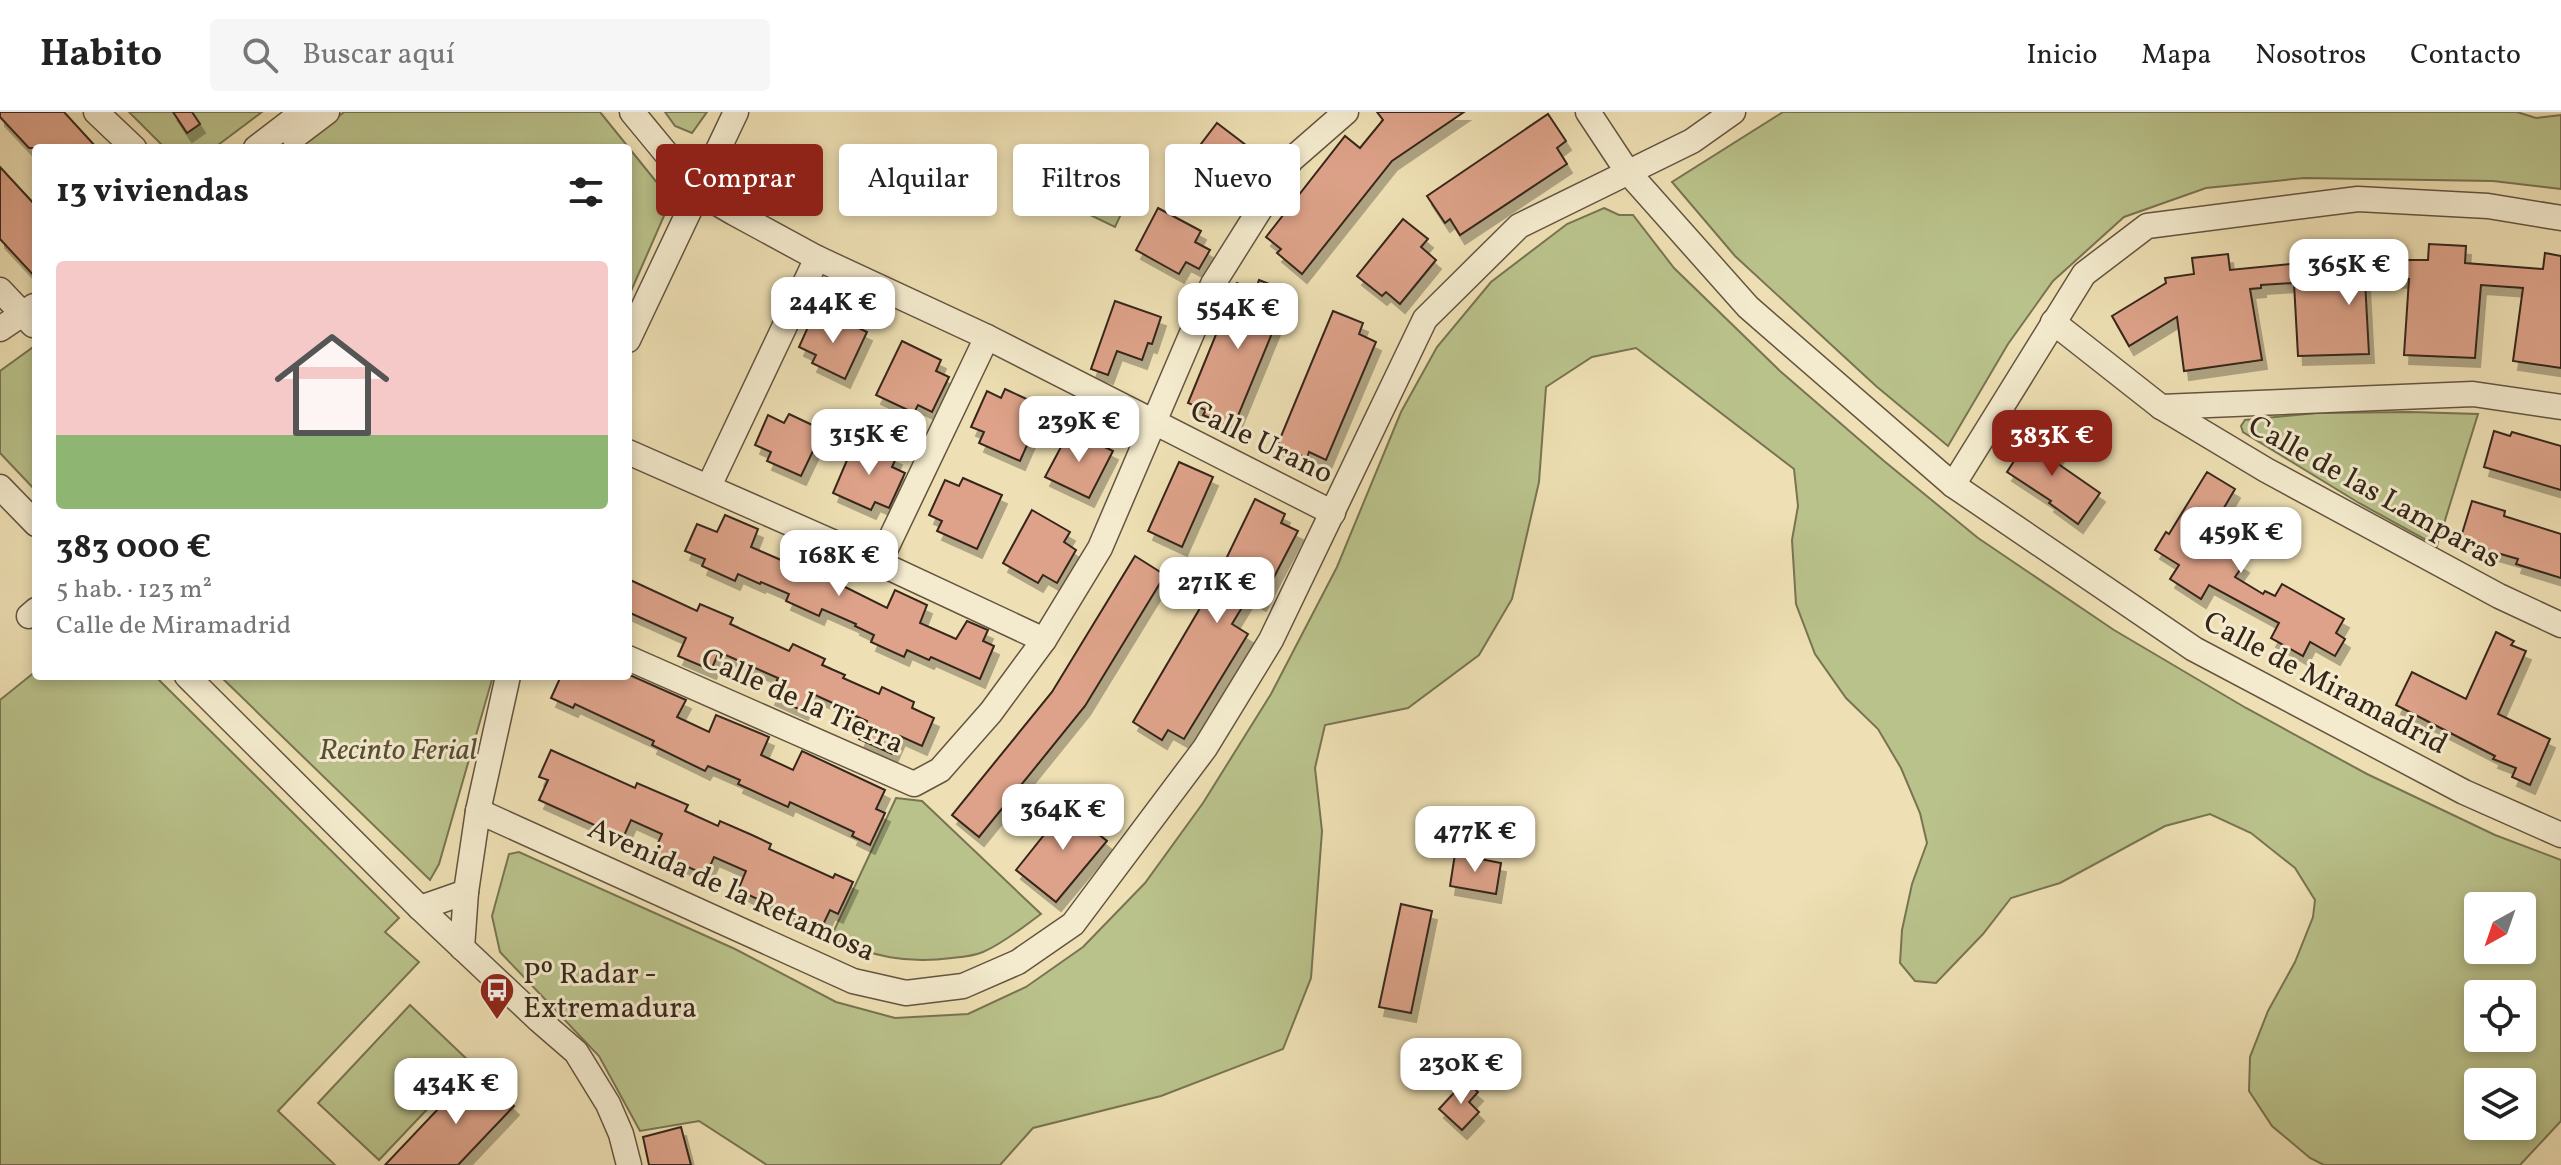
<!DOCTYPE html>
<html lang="es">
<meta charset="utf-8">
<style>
body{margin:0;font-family:Vollkorn,serif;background:#f6f6f6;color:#222;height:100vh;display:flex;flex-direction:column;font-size:30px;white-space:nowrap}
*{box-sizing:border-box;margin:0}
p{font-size:26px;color:#767676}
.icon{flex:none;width:44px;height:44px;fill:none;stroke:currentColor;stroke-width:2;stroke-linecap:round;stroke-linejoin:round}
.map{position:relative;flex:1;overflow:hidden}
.drawer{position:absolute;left:32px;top:32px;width:600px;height:536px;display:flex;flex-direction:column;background:#fff;border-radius:8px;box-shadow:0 4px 12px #0003}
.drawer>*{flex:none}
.banner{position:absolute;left:656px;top:32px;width:760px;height:72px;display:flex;gap:16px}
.needle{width:52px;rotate:220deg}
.buttons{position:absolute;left:2464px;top:780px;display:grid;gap:16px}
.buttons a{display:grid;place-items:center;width:72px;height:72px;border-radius:8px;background:#fff;box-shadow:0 4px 12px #0003;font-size:40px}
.price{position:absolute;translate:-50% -68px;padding:0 18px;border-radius:16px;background:#fff;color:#222;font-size:26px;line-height:52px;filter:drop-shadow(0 2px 4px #0008)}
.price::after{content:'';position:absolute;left:50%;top:48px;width:24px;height:18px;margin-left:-12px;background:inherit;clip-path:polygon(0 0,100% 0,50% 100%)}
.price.current{background:#8f2418;color:#fff}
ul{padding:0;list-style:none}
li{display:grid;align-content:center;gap:16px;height:424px;padding:0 24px}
li span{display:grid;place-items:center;height:248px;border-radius:8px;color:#555}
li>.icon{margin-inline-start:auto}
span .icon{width:144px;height:144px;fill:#fffc;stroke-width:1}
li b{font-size:34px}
h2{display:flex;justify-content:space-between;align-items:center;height:96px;padding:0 24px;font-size:34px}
.tag{padding:0 28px;border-radius:8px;background:#fff;box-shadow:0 4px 12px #0003;font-size:28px;line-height:72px}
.tag.current{background:#8f2418;color:#fff}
header{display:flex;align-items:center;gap:48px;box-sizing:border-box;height:112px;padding:0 40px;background:#fff;border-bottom:2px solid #e0e0e0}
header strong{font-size:38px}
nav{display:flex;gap:44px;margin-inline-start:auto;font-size:28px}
.search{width:560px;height:72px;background:#f6f6f6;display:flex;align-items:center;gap:20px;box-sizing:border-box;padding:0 28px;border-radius:8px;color:#767676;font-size:30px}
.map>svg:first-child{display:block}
.green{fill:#bac28b;stroke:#787452;stroke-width:2;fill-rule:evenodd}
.building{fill:#dda289;stroke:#36261a;stroke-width:2;filter:url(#shadow)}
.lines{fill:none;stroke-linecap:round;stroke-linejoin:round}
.minor-casing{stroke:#645440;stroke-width:27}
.minor{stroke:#f4ebce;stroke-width:24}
.labels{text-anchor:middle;stroke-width:6;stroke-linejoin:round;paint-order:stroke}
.street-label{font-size:30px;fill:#36261a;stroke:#f4ebce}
.park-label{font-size:30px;font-style:italic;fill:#574d36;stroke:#f4ebce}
.poi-label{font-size:30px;fill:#36261a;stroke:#f4ebce;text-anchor:start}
</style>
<header>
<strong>Habito</strong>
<div class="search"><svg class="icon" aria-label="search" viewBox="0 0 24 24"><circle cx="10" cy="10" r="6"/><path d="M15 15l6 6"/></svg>Buscar aquí</div>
<nav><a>Inicio</a><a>Mapa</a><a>Nosotros</a><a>Contacto</a></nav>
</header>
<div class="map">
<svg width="2561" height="1053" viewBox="0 0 2561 1053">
<defs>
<filter id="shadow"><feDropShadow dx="5" dy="9" stdDeviation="0" flood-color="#0004"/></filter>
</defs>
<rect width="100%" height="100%" fill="#eee0b4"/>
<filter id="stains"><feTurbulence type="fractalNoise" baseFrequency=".0025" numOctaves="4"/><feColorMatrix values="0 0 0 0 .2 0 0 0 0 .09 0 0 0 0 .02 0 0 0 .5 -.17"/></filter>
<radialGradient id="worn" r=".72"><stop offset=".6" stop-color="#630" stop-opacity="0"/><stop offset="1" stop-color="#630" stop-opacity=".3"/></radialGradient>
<g class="green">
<polygon points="129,0 262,0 214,36 165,36"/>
<polygon points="344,0 600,0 671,88 628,186 628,36 299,36"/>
<polygon points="665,0 707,0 692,21 675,14"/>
<polygon points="1783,0 2517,0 2536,6 2561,3 2561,77 2493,69 2304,66 2206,76 2124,105 2053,169 2008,232 1948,334 1876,274 1735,144 1672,70"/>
<polygon points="1086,34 1141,60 1115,115 1061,89"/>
<path d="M1604,96l15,7h14l41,53 106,103 104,90 94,77 136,92 132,78 121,66 128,61 66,25v261l-41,44h-196l-14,-7 -38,-32 -23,-35 1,-34 18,-46 27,-49 18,-45 2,-17 -20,-32 -44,-35 -41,-19 -45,12 -105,57 -49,15 -28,36 -47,49 -21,-2 -15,-18 2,-33 10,-46 15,-41 -7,-30 -19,-45 -23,-39 -32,-31 -31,-44 -19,-50 -4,-64 6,-34 -4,-37 -158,-121 -44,9 -46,30 -7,95 -27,117 -33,56 -71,53 -83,17 -10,43 7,63 -11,147 -28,71 -122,47 -128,32 -33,37h-233l-68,-44 -59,10 -41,-75 -99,-104 -8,-36 17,-62 10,-2 216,97 101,53 59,16 73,-4 58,-27 57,-40 62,-64 58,-80 68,-109 66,-127 64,-155 36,-65 54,-65 76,-58zM2478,794h44v44h-44zM2478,882h44v44h-44zM2478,970h44v44h-44z"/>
<polygon points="36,233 36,379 0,341 0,259"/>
<polygon points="2411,300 2478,302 2437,434 2359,391 2243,320 2241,314 2245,308 2317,301"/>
<polygon points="36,559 36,564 155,564 399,806 385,820 419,850 278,999 335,1053 0,1053 0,588"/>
<polygon points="220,564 493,564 439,752 430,768"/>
<path d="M896,686l26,3 119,113c-18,13 -37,29 -58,38 -9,4 -21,5 -31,6 -45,6 -80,-1 -121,-21z"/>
<polygon points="410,893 471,951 379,1048 318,991"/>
</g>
<g class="building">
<polygon points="0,0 64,0 97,36 29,36 0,5"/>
<polygon points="173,0 192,0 200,12 187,21"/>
<polygon points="1377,0 1464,0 1392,49 1302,162 1277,141 1281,137 1266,125 1345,24 1360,36 1383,8"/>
<polygon points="1548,2 1566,29 1557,36 1567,52 1460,123 1450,107 1445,111 1427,84"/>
<polygon points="1217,11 1255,40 1248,50 1262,60 1249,78 1236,68 1228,79 1188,49"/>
<polygon points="0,55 36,94 36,166 0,127"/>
<polygon points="1158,96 1201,119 1195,130 1210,138 1199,157 1186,150 1179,162 1136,138"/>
<polygon points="1403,107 1428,127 1421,135 1436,148 1400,192 1386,180 1382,184 1357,164"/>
<polygon points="2347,132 2348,148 2428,148 2429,132 2466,134 2465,151 2543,157 2545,141 2561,144 2561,256 2513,249 2523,176 2481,173 2475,246 2404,243 2409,167 2377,166 2377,168 2365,169 2369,242 2298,244 2294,171 2261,173 2261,176 2250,177 2262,248 2184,259 2177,205 2129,234 2112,204 2166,171 2165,166 2194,162 2192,146 2228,142 2230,158 2311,150 2310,134"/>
<polygon points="1259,168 1289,180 1233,316 1203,303 1206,298 1188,291 1237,171 1255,179"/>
<polygon points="1115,189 1161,205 1152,232 1148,231 1142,248 1117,239 1108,263 1091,257"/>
<polygon points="1333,199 1363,211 1359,222 1376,230 1326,348 1309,340 1307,346 1277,334"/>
<polygon points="833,204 867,220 845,267 812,251 816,243 799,235 812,206 829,213"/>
<polygon points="902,229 941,248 936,259 949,265 932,300 918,293 914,301 876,283"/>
<polygon points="1005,277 1044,295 1020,349 979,331 984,320 971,315 987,279 1001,286"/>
<polygon points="789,302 823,318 801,364 767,349 771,340 755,333 768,303 784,311"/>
<polygon points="1070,318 1113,339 1089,386 1045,365"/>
<polygon points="2034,318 2062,336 2054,349 2100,381 2078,412 2049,391 2051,389 2007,360"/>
<polygon points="2494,319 2510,324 2512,320 2561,334 2561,378 2484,355"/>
<polygon points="856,327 897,344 892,355 905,361 889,396 875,390 871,398 833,381"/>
<polygon points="1179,350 1213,365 1182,435 1148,419"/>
<polygon points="2207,360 2235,377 2205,428 2244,452 2235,465 2263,482 2265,479 2275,484 2282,472 2344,507 2336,521 2345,527 2335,544 2310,530 2303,544 2271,526 2279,511 2209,473 2201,487 2170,467 2179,453 2155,438 2166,420 2169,422"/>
<polygon points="963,366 1002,383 977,437 937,419 942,409 929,403 945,368 959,374"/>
<polygon points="1255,387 1285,402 1281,411 1298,419 1261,490 1249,484 1232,512 1248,522 1184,627 1168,618 1162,628 1133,610 1213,474"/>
<polygon points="2472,389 2505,399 2504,404 2561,422 2561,466 2516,452 2518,447 2476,435 2477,430 2461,425"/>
<polygon points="1032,398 1070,420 1064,430 1076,438 1057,471 1043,463 1038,471 1003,451"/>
<polygon points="725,403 758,417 751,435 781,448 802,456 810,438 842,452 835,470 887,496 895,478 927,493 920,511 956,527 967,509 988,518 983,529 994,534 980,567 931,545 929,548 907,538 904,545 871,530 874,523 855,514 856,512 822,497 819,504 786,489 789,482 761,470 760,472 738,462 735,469 702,454 705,447 685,439 697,412 717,420"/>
<polygon points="1135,444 1165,463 1085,594 979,725 952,703 1052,580"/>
<polygon points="628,467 697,499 700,492 733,506 730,512 789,539 793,532 825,547 822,553 845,563 843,566 879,582 882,575 914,590 912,596 934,606 922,634 900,624 892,642 859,627 867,609 847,600 848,598 811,581 803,599 770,584 778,566 719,540 711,558 678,544 686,526 628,500"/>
<polygon points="2496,520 2514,529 2511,533 2526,539 2498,602 2550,627 2530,673 2512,665 2516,656 2493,647 2495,644 2396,593 2412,560 2466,587"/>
<polygon points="561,564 632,564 686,588 677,605 709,620 716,603 769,625 761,643 793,658 802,639 885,678 876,697 885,701 870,733 852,724 854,720 790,690 788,695 738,672 740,668 708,654 705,659 652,633 654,629 575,592 573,596 551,586"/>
<polygon points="551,638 635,676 637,671 688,693 685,699 718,714 720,709 752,723 771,732 769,737 833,766 835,762 853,770 838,802 830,798 821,817 738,778 746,759 714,745 706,763 654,740 662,722 631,708 623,726 539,688 548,668 539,665"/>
<polygon points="1072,688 1098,709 1092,717 1107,729 1056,790 1016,758"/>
<polygon points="1455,742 1501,751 1496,782 1450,774"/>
<polygon points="1401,792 1432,799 1411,901 1379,895"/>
<polygon points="475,958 514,994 458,1053 385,1053"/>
<polygon points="1465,969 1478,980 1469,990 1479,1000 1462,1018 1439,997"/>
<polygon points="681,1015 691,1053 649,1053 643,1025"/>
</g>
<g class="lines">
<g class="minor-casing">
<g id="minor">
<polyline points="96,0 134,36"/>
<polyline points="632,0 698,80 734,101 817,146 987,225 1333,401"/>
<polyline points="1588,0 1627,59 1748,195 1953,373 2194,537 2464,680 2561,723"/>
<polyline points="294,25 327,0"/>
<polyline points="256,36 303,0"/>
<polyline points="0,178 33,213"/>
<polyline points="2053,210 2161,295 2266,358 2499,484 2561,513"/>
<polyline points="0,217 34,194"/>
<polyline points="628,228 736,0"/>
<polyline points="2161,295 2473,282 2561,295"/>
<polyline points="628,340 862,443 1044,528"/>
<polyline points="1953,373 2084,162 2147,114 2358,87 2488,94 2561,106"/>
<polyline points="709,374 817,146"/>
<polyline points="0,375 36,412"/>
<polyline points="879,451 987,225"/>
<polyline points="29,504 36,498"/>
<polyline points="628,546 914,672 940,658 991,600 1044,528 1100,436 1213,172 1291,48 1346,0"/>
<polyline points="187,564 420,796 539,908 576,940 608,992 621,1022 629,1053"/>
<polyline points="478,699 853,869 906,881 963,874 1018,850 1073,812 1205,636 1271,528 1425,207 1519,114 1692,29 1733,0"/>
<polyline points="420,796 466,780"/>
<polyline points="462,836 466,780 478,699 508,564"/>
</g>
</g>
<use href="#minor" class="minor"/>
</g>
<defs>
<g id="bus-pin" transform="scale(1.8)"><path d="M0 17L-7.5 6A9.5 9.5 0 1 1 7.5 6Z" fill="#8f2418" stroke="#f4ebce"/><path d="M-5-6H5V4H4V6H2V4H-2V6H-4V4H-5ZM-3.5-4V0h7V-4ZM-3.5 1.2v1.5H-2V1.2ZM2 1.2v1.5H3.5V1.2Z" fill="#fff"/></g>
</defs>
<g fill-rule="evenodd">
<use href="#bus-pin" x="497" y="878"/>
</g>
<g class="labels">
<g class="street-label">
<text transform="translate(1262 329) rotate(26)" y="10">Calle Urano</text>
<text transform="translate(2375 379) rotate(29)" y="10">Calle de las Lamparas</text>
<text transform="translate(2326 570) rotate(28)" y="10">Calle de Miramadrid</text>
<text transform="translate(803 588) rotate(24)" y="10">Calle de la Tierra</text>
<text transform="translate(732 777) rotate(24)" y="10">Avenida de la Retamosa</text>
</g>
<g class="park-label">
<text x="398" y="647">Recinto Ferial</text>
</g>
<g class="poi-label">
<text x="523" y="871">Pº Radar -<tspan x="523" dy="34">Extremadura</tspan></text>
</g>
</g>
<rect width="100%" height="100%" filter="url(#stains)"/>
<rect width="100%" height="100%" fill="url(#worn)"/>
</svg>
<div class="buttons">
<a><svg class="needle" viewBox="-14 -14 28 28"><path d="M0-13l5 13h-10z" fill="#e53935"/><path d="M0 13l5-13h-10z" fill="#767676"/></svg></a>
<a><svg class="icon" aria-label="locate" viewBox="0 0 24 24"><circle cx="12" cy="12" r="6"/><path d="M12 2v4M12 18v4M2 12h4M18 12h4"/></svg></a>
<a><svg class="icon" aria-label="layers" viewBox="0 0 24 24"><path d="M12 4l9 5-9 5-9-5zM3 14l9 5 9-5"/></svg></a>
</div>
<b class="price" style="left:2349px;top:195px">365K €</b>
<b class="price" style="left:833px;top:233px">244K €</b>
<b class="price" style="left:1238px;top:239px">554K €</b>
<b class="price" style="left:1079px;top:352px">239K €</b>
<b class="price" style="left:869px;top:365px">315K €</b>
<b class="price current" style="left:2052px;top:366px">383K €</b>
<b class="price" style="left:2241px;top:463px">459K €</b>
<b class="price" style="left:839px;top:486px">168K €</b>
<b class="price" style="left:1217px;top:513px">271K €</b>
<b class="price" style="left:1063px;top:740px">364K €</b>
<b class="price" style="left:1475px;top:762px">477K €</b>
<b class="price" style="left:1461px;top:994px">230K €</b>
<b class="price" style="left:456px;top:1014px">434K €</b>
<div class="banner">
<a class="tag current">Comprar</a>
<a class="tag">Alquilar</a>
<a class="tag">Filtros</a>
<a class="tag">Nuevo</a>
</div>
<section class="drawer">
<h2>13 viviendas<svg class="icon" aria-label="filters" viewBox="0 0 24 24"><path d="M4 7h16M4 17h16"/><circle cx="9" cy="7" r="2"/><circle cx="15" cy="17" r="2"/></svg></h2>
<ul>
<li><span style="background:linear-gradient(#f6c9c9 70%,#8fb573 0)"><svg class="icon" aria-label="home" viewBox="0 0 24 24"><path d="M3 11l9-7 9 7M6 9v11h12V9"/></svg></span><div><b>383 000 €</b><p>5 hab. · 123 m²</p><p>Calle de Miramadrid</p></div></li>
</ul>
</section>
</div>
